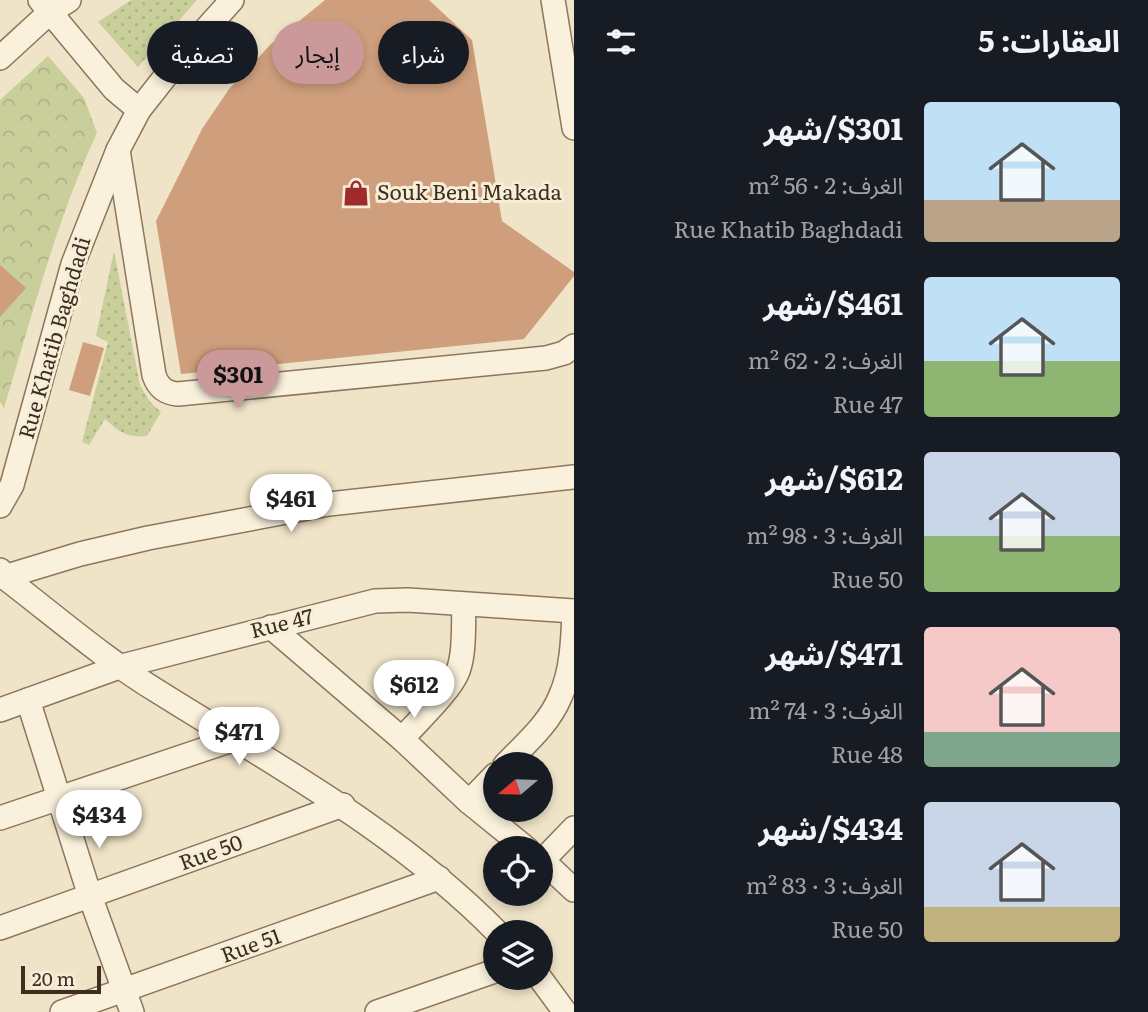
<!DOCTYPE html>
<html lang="ar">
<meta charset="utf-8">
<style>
body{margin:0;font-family:Literata,"Noto Sans Arabic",serif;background:#20242c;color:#f1f3f6;direction:rtl;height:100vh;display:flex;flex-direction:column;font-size:26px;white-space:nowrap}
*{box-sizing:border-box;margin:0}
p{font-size:23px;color:#9ea1a6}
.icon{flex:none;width:38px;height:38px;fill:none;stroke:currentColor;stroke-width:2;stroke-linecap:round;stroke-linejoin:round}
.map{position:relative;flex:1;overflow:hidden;direction:ltr}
.drawer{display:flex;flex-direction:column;background:#171b24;width:574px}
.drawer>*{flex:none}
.guide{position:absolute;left:21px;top:21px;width:448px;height:63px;direction:rtl;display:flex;gap:14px}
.needle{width:46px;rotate:251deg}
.buttons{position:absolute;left:483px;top:752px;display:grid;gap:14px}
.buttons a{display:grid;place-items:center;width:70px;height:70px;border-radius:50%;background:#171b24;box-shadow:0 4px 10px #0003;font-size:35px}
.scale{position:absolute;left:21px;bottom:18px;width:80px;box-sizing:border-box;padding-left:7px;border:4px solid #3d2e20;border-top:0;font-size:19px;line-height:24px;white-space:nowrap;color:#3d2e20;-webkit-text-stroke:5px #f7eed8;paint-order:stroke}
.price{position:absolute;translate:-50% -60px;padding:0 16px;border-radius:24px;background:#fff;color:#222;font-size:23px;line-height:46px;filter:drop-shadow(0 2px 4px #0008)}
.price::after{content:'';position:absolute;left:50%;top:42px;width:21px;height:16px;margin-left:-10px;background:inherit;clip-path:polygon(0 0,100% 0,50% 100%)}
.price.selected{background:#cc999b;color:#111}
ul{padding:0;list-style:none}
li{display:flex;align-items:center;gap:21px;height:175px;padding:0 28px}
li span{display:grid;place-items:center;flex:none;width:196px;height:140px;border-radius:7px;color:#555}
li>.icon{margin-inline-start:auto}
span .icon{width:84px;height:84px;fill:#fffc;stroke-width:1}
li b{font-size:30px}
h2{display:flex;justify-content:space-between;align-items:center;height:84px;padding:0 28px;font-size:30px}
.tag{padding:0 24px;border-radius:32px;background:#171b24;box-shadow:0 4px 10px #0003;font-size:24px;line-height:63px}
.tag.selected{background:#cc999b;color:#111}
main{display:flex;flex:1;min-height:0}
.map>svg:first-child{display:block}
.grass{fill:url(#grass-dots)}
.forest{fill:url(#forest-crowns)}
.building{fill:#cf9f7d}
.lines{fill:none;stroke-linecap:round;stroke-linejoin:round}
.minor-casing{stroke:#8d765c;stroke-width:26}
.minor{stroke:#faf1dc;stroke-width:23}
.labels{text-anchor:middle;stroke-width:6;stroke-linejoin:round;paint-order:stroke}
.poi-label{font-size:21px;fill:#3d2e20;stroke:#f7eed8;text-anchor:start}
.street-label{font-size:21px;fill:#3d2e20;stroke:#f7eed8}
</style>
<main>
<section class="drawer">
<h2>العقارات: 5<svg class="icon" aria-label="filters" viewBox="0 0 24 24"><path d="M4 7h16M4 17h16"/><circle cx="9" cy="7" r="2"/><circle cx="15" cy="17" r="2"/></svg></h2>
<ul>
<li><span style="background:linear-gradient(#bfe0f5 70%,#b9a48a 0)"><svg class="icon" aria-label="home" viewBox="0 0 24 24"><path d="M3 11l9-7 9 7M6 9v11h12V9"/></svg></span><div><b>$301/شهر</b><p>الغرف: 2 · 56 m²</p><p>Rue Khatib Baghdadi</p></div></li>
<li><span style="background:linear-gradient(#bfe0f5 60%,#8fb573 0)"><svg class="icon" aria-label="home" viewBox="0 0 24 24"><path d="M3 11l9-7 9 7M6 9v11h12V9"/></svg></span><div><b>$461/شهر</b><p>الغرف: 2 · 62 m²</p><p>Rue 47</p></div></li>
<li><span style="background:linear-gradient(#c9d6e8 60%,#8fb573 0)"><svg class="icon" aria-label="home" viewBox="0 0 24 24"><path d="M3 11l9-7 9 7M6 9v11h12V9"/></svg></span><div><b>$612/شهر</b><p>الغرف: 3 · 98 m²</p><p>Rue 50</p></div></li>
<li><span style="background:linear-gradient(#f6c9c9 75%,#7fa58c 0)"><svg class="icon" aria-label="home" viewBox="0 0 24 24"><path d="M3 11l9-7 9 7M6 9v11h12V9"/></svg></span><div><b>$471/شهر</b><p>الغرف: 3 · 74 m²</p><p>Rue 48</p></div></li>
<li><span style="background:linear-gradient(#c9d6e8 75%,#c2b280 0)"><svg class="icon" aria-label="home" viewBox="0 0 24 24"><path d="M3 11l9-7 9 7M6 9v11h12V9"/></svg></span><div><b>$434/شهر</b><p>الغرف: 3 · 83 m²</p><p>Rue 50</p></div></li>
</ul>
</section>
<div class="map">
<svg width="574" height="1012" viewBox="0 0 574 1012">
<defs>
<pattern id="grass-dots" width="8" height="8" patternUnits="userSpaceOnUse" patternTransform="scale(1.75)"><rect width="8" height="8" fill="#c9cf9b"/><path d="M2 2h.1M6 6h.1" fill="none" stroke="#aeb285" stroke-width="1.8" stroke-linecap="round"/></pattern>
<pattern id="forest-crowns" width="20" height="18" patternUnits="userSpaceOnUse" patternTransform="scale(1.75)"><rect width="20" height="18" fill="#c9cf9b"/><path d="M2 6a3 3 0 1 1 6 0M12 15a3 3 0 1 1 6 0" fill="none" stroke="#aeb285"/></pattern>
</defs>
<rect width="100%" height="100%" fill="#f0e4c8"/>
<g class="grass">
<polygon points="131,0 197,0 138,67 98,22"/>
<path d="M114,251l26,134 10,17 11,10 -14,24c-20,2 -28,-4 -42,-17l-16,26 -7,-3 26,-100 -12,-6z"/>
</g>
<path class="forest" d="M48,56l36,42 13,35c-41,88 -65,183 -93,275l-4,-6v-302z"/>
<g class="building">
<polygon points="325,0 429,0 472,40 502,221 574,272 574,276 524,339 181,374 156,221 202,129 229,89 271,44"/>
<polygon points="0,265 26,288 0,317"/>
<polygon points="83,342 104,348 90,396 69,390"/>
</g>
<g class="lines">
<g class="minor-casing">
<g id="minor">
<polyline points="40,0 114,89 139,110"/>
<polyline points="553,0 574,128"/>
<polyline points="0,58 49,13 69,0"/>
<path d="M118,150l36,225c4,12 11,18 24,19l368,-36 18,-5 10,-7"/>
<polyline points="0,506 12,485 73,264 118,150 139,110 180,58 232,0"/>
<path d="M0,570l4,7c50,38 99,81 153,114 118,74 242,141 341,242"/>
<polyline points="4,577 80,554 148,538 329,504 574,477"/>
<polyline points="271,627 402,739 469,802 527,849"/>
<polyline points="28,700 90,896 132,1012"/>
<polyline points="0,710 122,666 375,601 408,600 574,611"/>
<path d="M402,739c14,-16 49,-49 56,-68 7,-19 5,-45 6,-66"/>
<path d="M505,765c20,-21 44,-41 55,-68 12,-26 13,-58 14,-86"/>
<polyline points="469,802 495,775"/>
<polyline points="0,818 235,739"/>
<polyline points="541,859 574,890"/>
<polyline points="542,861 574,828"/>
<polyline points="0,928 343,805"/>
<polyline points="540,978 565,1012"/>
<polyline points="62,1012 439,878"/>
<polyline points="377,1012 495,971"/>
</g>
</g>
<use href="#minor" class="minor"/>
</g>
<defs>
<g id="shop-bare" transform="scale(2.1)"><path d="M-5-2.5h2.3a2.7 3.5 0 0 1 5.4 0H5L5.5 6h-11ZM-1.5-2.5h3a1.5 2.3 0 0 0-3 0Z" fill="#9e2a2b" stroke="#f7eed8" stroke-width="2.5" paint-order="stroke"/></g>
</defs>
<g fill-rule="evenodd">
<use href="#shop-bare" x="356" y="193"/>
</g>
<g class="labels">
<g class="poi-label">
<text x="377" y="200">Souk Beni Makada</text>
</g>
<g class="street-label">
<text transform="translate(55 338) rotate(-74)" y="7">Rue Khatib Baghdadi</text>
<text transform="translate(282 624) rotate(-14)" y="7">Rue 47</text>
<text transform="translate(211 853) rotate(-20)" y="7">Rue 50</text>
<text transform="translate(251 946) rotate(-20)" y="7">Rue 51</text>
</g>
</g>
</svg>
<div class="buttons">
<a><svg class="needle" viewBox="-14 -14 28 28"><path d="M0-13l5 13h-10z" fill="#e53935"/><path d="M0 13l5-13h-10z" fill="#9ea1a6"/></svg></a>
<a><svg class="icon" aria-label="locate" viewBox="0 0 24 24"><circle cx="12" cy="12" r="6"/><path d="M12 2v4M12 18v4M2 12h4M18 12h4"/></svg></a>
<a><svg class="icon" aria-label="layers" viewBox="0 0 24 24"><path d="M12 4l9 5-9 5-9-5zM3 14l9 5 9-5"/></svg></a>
</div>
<div class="scale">20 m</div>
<b class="price selected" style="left:238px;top:410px">$301</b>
<b class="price" style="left:291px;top:534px">$461</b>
<b class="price" style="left:414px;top:720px">$612</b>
<b class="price" style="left:239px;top:767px">$471</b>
<b class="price" style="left:99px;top:850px">$434</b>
<div class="guide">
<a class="tag">شراء</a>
<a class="tag selected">إيجار</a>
<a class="tag">تصفية</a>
</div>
</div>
</main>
